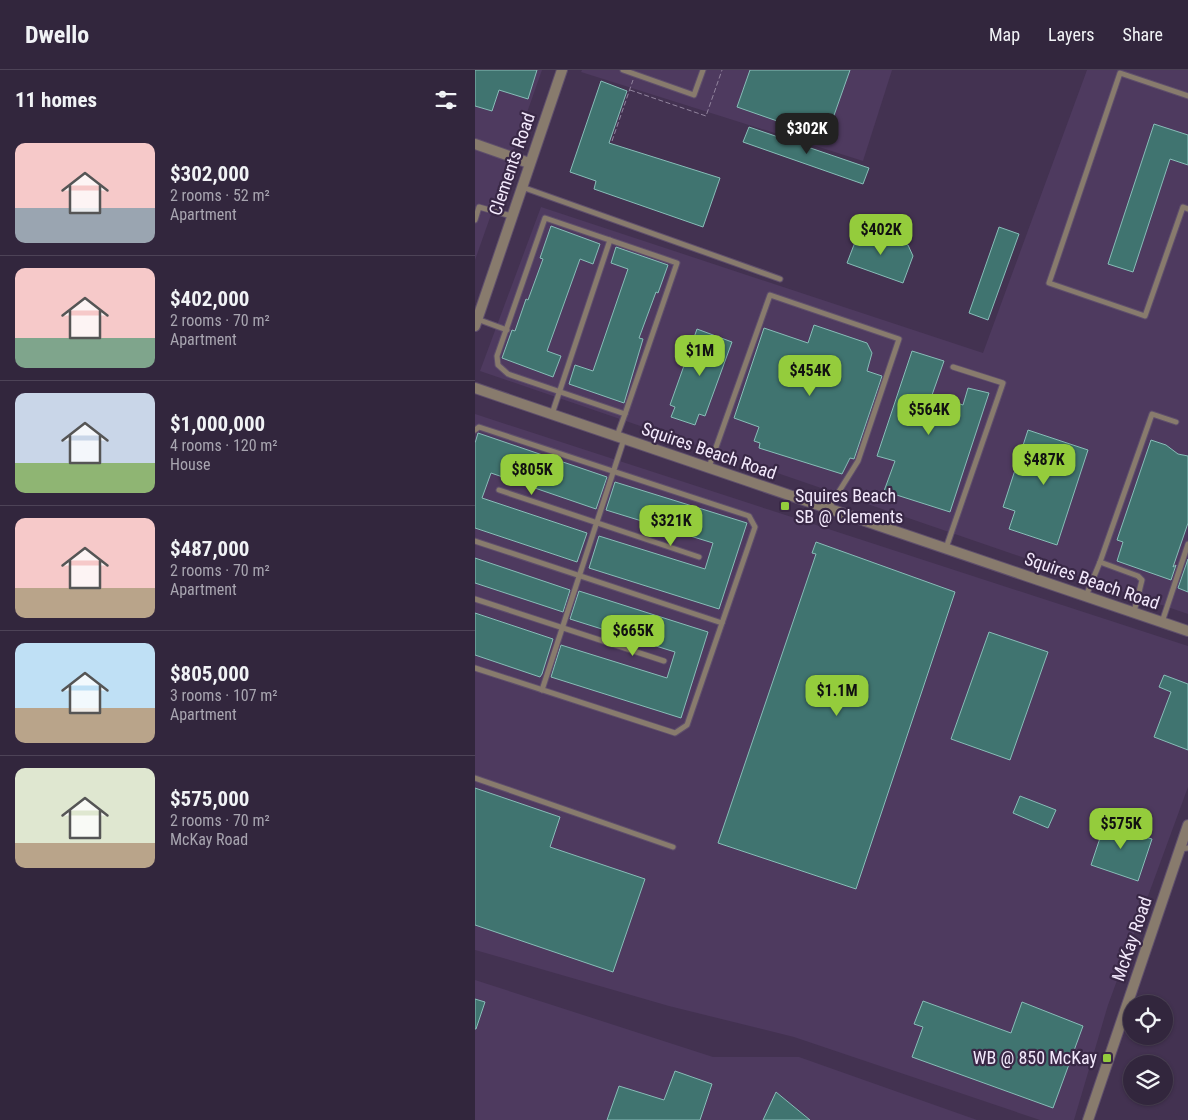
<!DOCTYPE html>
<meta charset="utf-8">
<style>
body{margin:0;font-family:"Roboto Condensed",sans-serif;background:#3a2e44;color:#f1f3f6;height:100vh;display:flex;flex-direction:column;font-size:19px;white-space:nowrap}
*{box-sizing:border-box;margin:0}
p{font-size:16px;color:#a8a5b0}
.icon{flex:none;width:28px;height:28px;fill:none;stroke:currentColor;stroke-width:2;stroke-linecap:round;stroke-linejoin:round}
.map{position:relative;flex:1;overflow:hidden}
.drawer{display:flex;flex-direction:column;background:#32263d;width:475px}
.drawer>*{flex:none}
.buttons{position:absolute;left:648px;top:925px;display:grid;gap:10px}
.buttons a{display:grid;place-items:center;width:50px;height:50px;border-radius:50%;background:#32263d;box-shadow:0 1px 4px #0004,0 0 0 1px #4d4357;font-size:25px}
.price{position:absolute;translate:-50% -42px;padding:0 11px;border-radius:10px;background:#94cc3c;color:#111;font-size:16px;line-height:32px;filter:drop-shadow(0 1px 2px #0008)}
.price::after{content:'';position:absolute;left:50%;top:30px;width:15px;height:11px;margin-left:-8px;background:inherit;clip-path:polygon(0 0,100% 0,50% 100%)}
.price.active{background:#222;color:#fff}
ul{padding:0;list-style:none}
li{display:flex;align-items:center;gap:15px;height:125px;padding:0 15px}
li+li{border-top:1px solid #4d4357}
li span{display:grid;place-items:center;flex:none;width:140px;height:100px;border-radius:10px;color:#555}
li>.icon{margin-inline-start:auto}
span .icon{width:60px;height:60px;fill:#fffc;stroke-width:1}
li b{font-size:21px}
h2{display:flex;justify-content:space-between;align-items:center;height:60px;padding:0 15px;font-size:21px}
header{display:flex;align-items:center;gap:30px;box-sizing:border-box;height:70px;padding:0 25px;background:#32263d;border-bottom:1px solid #4d4357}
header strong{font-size:24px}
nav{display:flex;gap:28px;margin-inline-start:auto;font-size:18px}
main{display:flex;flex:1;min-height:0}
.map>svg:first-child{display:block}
.built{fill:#4e3a5f}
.building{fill:#407470;stroke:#88bdb8}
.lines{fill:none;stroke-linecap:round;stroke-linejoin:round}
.service-casing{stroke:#5f4f6c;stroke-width:7}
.minor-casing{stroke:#5f4f6c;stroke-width:12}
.tertiary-casing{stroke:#5f4f6c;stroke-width:12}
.path{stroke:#92849e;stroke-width:1;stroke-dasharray:5 2.5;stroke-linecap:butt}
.service{stroke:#887b6d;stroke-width:5}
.minor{stroke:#887b6d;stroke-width:10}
.tertiary{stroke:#887b6d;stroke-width:10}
.poi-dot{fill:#94cc3c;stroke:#392846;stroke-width:2}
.labels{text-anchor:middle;stroke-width:4.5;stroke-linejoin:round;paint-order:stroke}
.street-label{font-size:18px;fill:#f3e9fc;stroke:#392846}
.poi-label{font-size:18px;fill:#f3e9fc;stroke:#392846;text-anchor:start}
</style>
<header>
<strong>Dwello</strong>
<nav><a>Map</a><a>Layers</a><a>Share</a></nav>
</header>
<main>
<section class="drawer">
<h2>11 homes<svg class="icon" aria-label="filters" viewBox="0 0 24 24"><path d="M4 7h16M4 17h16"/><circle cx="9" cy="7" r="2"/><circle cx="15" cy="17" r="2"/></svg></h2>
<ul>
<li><span style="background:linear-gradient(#f6c9c9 65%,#9aa5b1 0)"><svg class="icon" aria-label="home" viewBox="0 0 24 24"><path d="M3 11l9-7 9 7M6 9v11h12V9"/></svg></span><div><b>$302,000</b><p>2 rooms · 52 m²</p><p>Apartment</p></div></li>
<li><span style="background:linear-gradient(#f6c9c9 70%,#7fa58c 0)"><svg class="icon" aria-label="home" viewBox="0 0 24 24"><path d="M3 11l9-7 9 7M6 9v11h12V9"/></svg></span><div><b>$402,000</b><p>2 rooms · 70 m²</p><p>Apartment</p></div></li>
<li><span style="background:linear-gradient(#c9d6e8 70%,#8fb573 0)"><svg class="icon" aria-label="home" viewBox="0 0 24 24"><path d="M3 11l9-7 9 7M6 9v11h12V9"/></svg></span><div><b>$1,000,000</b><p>4 rooms · 120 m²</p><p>House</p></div></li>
<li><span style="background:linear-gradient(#f6c9c9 70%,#b9a48a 0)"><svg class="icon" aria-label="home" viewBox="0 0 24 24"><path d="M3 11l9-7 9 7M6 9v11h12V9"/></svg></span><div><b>$487,000</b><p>2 rooms · 70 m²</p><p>Apartment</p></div></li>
<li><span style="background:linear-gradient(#bfe0f5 65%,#b9a48a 0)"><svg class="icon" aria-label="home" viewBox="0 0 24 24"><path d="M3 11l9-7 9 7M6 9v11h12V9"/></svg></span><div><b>$805,000</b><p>3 rooms · 107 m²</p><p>Apartment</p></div></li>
<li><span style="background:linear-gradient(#dfe7d0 75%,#b9a48a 0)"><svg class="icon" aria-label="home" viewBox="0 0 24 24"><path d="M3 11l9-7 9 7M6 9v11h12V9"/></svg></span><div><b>$575,000</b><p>2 rooms · 70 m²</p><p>McKay Road</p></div></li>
</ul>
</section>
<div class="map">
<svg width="713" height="1050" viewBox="0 0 713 1050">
<rect width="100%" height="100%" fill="#433251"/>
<g class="built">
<polygon points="0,0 67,0 0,190"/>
<polygon points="107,0 417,0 388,91 106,2"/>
<polygon points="612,0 713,0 713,544 5,301 66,137 508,283"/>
<polygon points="0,344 713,576 713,717 633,935 599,1050 565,1050 319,967 194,936 0,880"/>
<polygon points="0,910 238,987 324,987 502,1050 0,1050"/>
</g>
<g class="building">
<polygon points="0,0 62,0 53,29 24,20 17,41 0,36"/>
<polygon points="275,0 375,0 351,68 262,37"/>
<polygon points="126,11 152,21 134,73 245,108 228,157 119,119 121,111 95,102"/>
<polygon points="679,54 713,65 713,95 695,89 658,202 633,194"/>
<polygon points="274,57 394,98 388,114 268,72"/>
<polygon points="76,156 125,174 118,194 105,189 72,281 86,286 78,307 27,288 37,260 40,261 51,229 53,230 68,189 65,188"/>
<polygon points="524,157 544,164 513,250 494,243"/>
<polygon points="391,161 433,175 438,186 428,213 372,193 382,167"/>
<polygon points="141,177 193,195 183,223 181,222 164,268 168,269 149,333 94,314 100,295 118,301 153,199 136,193"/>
<polygon points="339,255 392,273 397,283 392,301 407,306 379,389 375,388 367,404 284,378 285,373 279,371 284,357 259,348 289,258 333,273"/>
<polygon points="222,259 257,272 230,346 224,344 220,355 196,347 200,337 195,335"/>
<polygon points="437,281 469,291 457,325 488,335 493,318 514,323 475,442 409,421 420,391 402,386"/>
<polygon points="553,360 613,380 582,475 534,459 540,441 528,437"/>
<polygon points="3,363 132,407 121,439 16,403 7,428 112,463 102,492 0,458 0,373"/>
<polygon points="676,370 691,375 703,384 713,386 713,453 698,497 701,495 696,510 642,491 648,472 642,470"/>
<polygon points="140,412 272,453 244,539 114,498 124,466 230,499 238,473 131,440"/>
<polygon points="341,472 480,522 381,819 243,773 341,484 337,483"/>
<polygon points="0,488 95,520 88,542 0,513"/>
<polygon points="713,489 713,522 703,518"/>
<polygon points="104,521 233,562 206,648 76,607 86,575 192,608 200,582 95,549"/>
<polygon points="0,543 78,569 67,604 65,607 0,585"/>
<polygon points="514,562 573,582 535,690 476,669"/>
<polygon points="689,605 713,614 713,680 679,667 696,622 684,617"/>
<polygon points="0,718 85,747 75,777 170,809 138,902 0,855"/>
<polygon points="545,726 581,740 573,758 538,743"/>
<polygon points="632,747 662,757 660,764 677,769 663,811 616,795"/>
<polygon points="0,929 10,932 1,959 0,959"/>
<polygon points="448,931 536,963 547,932 608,956 578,1038 437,987 448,957 439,954"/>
<polygon points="200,1001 237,1014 225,1050 132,1050 144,1016 189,1030"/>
<polygon points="301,1022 335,1050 288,1050"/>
</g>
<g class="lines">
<g class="service-casing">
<g id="service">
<polyline points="148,0 219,25 228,0"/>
<polyline points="713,26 645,3 574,213 670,246 708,137 713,139"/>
<polyline points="47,117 305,209"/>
<polygon points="70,148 202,193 150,344 33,304 23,295 22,286"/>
<polyline points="0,150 4,137 36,146"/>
<polyline points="2,249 32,260"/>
<polyline points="77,344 135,170"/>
<polyline points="0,360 4,357 274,446 280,457 212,655 200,663 0,598"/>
<polyline points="142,366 150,344"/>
<polyline points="234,397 295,225 424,269 383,391 353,439"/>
<polyline points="24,420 224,487"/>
<polyline points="0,471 247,553"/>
<polyline points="471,478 528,313 478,297"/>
<polyline points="625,492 663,506 667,510 659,542"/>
<polyline points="611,526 625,492 677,344 701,352"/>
<polyline points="0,529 189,591"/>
<polyline points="687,552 713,474"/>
<polyline points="67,620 149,369"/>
<polyline points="0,708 198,777"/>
<polyline points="705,779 713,778"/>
</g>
</g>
<g class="minor-casing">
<g id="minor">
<polyline points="0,74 54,93"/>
<polyline points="0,318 713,561"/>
<polyline points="613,1050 713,755"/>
</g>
</g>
<g class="tertiary-casing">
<polyline id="tertiary" points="0,256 87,0"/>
</g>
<g class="path">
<polyline points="155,20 231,46 247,0"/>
<polyline points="137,71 158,10"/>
</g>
<use href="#service" class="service"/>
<use href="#minor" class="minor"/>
<use href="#tertiary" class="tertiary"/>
</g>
<g class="poi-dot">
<rect x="305" y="431" width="10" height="10" rx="2.5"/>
<rect x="627" y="983" width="10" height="10" rx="2.5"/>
</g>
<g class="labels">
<g class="street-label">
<text transform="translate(37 94) rotate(-71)" y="6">Clements Road</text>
<text transform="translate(234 381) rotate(19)" y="6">Squires Beach Road</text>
<text transform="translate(617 511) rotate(19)" y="6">Squires Beach Road</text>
<text transform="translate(657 869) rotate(-71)" y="6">McKay Road</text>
</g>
<g class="poi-label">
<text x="320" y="432">Squires Beach<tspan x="320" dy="21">SB @ Clements</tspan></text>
<text x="622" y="994" text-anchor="end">WB @ 850 McKay</text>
</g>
</g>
</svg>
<div class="buttons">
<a><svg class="icon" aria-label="locate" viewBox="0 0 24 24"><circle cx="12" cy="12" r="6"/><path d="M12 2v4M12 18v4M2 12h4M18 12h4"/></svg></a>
<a><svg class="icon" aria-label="layers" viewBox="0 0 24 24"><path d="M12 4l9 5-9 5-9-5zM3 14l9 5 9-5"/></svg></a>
</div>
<b class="price active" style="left:332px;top:85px">$302K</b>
<b class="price" style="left:406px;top:186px">$402K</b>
<b class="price" style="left:225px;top:307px">$1M</b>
<b class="price" style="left:335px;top:327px">$454K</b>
<b class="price" style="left:454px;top:366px">$564K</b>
<b class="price" style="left:569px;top:416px">$487K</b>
<b class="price" style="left:57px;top:426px">$805K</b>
<b class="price" style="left:196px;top:477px">$321K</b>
<b class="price" style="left:158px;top:587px">$665K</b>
<b class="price" style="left:362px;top:647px">$1.1M</b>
<b class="price" style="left:646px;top:780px">$575K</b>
</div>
</main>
